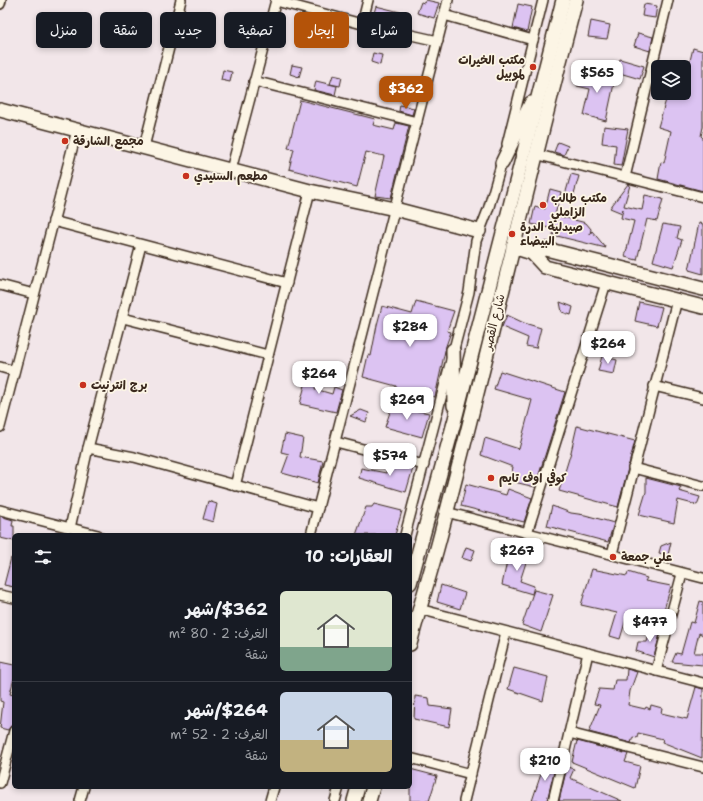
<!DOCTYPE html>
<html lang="ar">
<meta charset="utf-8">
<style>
body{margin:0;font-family:"Shantell Sans","Playpen Sans Arabic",sans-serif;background:#242831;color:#f1f3f6;direction:rtl;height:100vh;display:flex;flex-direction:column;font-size:15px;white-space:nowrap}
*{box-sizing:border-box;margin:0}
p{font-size:13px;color:#9ea1a6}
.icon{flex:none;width:22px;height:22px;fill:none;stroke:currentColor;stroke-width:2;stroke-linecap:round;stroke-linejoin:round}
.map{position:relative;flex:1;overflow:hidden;direction:ltr}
.panel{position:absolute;left:12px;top:533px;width:400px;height:256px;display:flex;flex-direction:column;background:#171b24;border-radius:6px;box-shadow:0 2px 6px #0003;direction:rtl}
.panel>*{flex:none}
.banner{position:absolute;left:12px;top:12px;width:400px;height:36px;direction:rtl;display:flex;gap:8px}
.tools{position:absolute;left:651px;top:60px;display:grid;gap:8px}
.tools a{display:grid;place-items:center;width:40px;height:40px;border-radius:6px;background:#171b24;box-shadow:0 2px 6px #0003;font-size:20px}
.price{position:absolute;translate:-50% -34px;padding:0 9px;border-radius:8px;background:#fff;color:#222;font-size:13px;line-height:26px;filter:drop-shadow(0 1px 2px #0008)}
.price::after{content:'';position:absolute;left:50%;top:24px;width:12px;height:9px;margin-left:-6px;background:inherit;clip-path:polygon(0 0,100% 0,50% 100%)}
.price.on{background:#b45309;color:#fff}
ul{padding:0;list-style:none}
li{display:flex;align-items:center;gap:12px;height:100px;padding:0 20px}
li+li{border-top:1px solid #363941}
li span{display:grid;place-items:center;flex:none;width:112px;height:80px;border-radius:6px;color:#555}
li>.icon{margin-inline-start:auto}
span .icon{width:48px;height:48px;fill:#fffc;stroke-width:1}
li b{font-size:17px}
h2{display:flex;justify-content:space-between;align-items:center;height:48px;padding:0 20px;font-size:17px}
.tag{padding:0 14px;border-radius:6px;background:#171b24;box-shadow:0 2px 6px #0003;font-size:14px;line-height:36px}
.tag.on{background:#b45309;color:#fff}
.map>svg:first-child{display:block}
.building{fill:#dcc3f2;stroke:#3b2a1e}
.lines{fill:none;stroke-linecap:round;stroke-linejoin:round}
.street-casing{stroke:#3b2a1e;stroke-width:12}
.secondary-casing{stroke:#3b2a1e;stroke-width:16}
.street{stroke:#fcf5e5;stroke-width:9}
.secondary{stroke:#fcf5e5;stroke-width:13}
.poi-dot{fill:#c8321e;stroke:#fcf5e5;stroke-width:1.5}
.labels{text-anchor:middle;stroke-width:3.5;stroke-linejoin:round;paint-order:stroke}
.poi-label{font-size:12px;font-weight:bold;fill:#3b2a1e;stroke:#fcf5e5;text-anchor:start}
.street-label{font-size:12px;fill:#3b2a1e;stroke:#fcf5e5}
</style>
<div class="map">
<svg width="703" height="801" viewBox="0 0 703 801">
<rect width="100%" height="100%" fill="#f2e6e9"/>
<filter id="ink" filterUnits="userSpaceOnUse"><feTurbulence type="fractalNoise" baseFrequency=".025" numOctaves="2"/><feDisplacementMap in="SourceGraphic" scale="8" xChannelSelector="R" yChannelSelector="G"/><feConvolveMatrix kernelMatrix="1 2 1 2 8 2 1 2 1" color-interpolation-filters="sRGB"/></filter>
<g filter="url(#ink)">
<g class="building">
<polygon points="426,0 439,3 434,18 417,13 421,2 424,3"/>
<polygon points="518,4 532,7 527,32 513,28"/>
<polygon points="644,4 657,6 655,18 642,16"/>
<polygon points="376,6 400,12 396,24 372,20"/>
<polygon points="591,21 610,25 607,39 588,37"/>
<polygon points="638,33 653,37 650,51 634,46"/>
<polygon points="693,48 703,51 703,127 701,136 703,138 703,191 658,179 661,162 664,163 671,131 658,127 668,93 684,93 684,64 689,65"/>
<polygon points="373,53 382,55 380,65 371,62"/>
<polygon points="620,59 644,66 640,79 616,72"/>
<polygon points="292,65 302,67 299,77 290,74"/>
<polygon points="223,70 232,72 230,82 221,80"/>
<polygon points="581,70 615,79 606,121 584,115 590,89 577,86"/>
<polygon points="333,75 342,77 340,86 330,84"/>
<polygon points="316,81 337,86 335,95 314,90"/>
<polygon points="300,100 375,119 373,125 394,130 396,123 409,126 391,198 375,196 384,156 366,152 357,187 289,169 294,149 288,148"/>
<polygon points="400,105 414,108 412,115 399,111"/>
<polygon points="604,126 628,129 621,166 614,165 616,145 602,143"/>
<polygon points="558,142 568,146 564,155 554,152"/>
<polygon points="571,174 579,176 573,197 565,195"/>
<polygon points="628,184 630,185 624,206 642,210 645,195 663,199 657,221 647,219 637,260 625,257 634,221 621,218 623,209 622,213 610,208"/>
<polygon points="550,189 561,192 555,215 586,223 591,229 590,234 592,231 606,248 553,235 554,229 531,224 535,206 545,209"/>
<polygon points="699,223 703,224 703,274 689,270"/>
<polygon points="663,224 680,227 677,238 682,240 673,267 653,261"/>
<polygon points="416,301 454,311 447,331 451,332 446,346 435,397 396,388 396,386 363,377 368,355 371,356 377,325 382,306 412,314"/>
<polygon points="560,302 573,307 571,315 562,312"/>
<polygon points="639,302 662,307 657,326 635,321"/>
<polygon points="507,315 524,323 541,328 536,348 526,346 528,338 502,327"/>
<polygon points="602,356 617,360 614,374 598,371"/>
<polygon points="309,370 320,372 315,389 332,394 334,387 342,390 336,412 300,404"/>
<polygon points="500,371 565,392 535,487 510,481 513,467 481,455 485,438 519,449 532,400 494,389"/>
<polygon points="392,406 429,413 422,437 385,427"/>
<polygon points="361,410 369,413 366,422 350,416"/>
<polygon points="577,426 635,441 618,507 559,491 571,452"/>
<polygon points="285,434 303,438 300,457 323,461 318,483 282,473 289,454 281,452"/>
<polygon points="389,462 413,468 406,492 359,478 361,468 386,473"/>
<polygon points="646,478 681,487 679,491 700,497 697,505 678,500 674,523 639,515 646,492"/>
<polygon points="466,484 506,495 508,489 532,498 524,522 461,506"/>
<polygon points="208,501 217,504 213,522 203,519"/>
<polygon points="374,504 402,511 395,535 356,535 366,507 372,507"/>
<polygon points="552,506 571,513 585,515 614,523 608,542 547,526"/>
<polygon points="0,516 13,520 12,526 14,526 14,541 0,538"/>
<polygon points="671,542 668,555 659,553 661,546"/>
<polygon points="466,547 475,550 471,561 462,558"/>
<polygon points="509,552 529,553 520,581 534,586 532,594 502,585"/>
<polygon points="11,558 14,559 14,587 4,585"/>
<polygon points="592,569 627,576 628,572 647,578 645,581 671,586 661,620 634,612 632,617 627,616 620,639 610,636 617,613 581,605"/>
<polygon points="441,585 465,593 460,609 437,602"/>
<polygon points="534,590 553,595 541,632 522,625"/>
<polygon points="700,601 703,602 703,635 699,633 694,653 703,653 703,665 672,662 676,653 681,654 690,622 694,623"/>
<polygon points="651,628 661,630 654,657 636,651 638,642 647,642"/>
<polygon points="0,662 14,665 14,678 10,694 14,695 14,722 8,730 0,728 3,702 0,701"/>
<polygon points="514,668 548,677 543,701 508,689"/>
<polygon points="627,669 637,672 630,691 628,705 645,709 646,707 650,709 651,705 662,708 661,713 687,719 696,687 703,689 702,758 662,742 663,739 638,733 637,738 633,737 631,743 589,732 600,705 594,704 599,689 613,690 615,680 626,680"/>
<polygon points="415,696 429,698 430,706 452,709 449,727 414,719"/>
<polygon points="577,741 628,754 625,762 640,766 635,788 572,762"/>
<polygon points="546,760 556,763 547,801 532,801 543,768 541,768"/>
<polygon points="567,767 574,769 570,778 622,801 559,801"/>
<polygon points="410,769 437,776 429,801 410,801"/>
</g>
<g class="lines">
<g class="street-casing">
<g id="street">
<polyline points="276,1 362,24 438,41"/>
<polyline points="0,4 1,0"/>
<polyline points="444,15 533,40"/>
<polyline points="362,24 368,0"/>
<polyline points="254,81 417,122"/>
<polyline points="507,144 543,0"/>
<polyline points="144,147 181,0"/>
<polyline points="535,154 703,197"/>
<polyline points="231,170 276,0"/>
<polyline points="625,177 668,0"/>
<polyline points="53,221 287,283"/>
<polyline points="0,285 34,294"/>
<polyline points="123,318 268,355"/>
<polyline points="0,367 14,371"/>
<polyline points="654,386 703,398"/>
<polyline points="0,427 77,130"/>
<polyline points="336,442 424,465"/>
<polyline points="88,448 134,457 318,508"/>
<polyline points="633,468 703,486"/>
<polyline points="235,486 310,191"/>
<polyline points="0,510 98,535"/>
<polyline points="446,512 703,578"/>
<polyline points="70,528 88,448 141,245"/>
<polyline points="527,533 606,283"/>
<polyline points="311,535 448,0"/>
<polyline points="405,535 469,292 476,241 488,210 503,158"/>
<polyline points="612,554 677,300"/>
<polyline points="0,595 14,598"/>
<polyline points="419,609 703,683"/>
<polyline points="656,671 682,574"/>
<polyline points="569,733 703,767"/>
<polyline points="410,758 471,774"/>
<polyline points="0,783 14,731"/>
<polyline points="80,801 84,787"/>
<polyline points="270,801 274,787"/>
<polyline points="335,801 339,787"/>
<polyline points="464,801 506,632"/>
<polyline points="553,801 588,653"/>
</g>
</g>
<g class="secondary-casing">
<g id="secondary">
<polyline points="0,110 310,191 395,209 479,231"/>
<polyline points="502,163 531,103"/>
<polyline points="513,247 532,253 545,267 703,307"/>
<polyline points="532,253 546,249 703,289"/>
<polyline points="453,350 454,406"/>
<polyline points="410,583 455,419 563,0"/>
<path d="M410,644c9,-35 20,-69 29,-103 48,-180 89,-361 137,-541"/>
<polyline points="354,801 358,787"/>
<polyline points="369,801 373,787"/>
</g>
</g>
<use href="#street" class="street"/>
<use href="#secondary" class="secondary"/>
</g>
</g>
<g class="poi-dot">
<circle cx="533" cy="67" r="4"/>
<circle cx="65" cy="141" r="4"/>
<circle cx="186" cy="176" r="4"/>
<circle cx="543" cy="205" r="4"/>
<circle cx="512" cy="234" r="4"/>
<circle cx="83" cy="385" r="4"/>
<circle cx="491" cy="478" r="4"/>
<circle cx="613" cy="557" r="4"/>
</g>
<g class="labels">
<g class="poi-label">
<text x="525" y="64" text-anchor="end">مكتب الخيرات<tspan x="525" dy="14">لموبيل</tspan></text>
<text x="73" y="145">مجمع الشارقة</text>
<text x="194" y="180">مطعم السنيدي</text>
<text x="551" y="202">مكتب طالب<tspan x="551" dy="14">الزاملي</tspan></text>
<text x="520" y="231">صيدلية الدرة<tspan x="520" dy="14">البيضاء</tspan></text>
<text x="91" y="389">برج انترنيت</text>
<text x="499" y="482">كوفي اوف تايم</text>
<text x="621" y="561">علي جمعة</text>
</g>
<g class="street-label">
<text transform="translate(494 322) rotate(-76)" y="4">شارع القصر</text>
</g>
</g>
</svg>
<div class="tools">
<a><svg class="icon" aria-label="layers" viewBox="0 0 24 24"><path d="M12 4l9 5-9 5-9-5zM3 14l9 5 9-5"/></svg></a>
</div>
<b class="price" style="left:597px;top:94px">$565</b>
<b class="price on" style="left:406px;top:110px">$362</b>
<b class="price" style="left:410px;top:348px">$284</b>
<b class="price" style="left:608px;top:365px">$264</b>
<b class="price" style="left:319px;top:395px">$264</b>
<b class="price" style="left:407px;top:421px">$269</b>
<b class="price" style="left:390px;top:477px">$574</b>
<b class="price" style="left:517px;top:572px">$267</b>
<b class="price" style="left:650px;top:643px">$477</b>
<b class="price" style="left:545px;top:782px">$210</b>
<div class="banner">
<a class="tag">شراء</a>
<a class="tag on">إيجار</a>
<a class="tag">تصفية</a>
<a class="tag">جديد</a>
<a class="tag">شقة</a>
<a class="tag">منزل</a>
</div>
<section class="panel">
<h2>العقارات: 10<svg class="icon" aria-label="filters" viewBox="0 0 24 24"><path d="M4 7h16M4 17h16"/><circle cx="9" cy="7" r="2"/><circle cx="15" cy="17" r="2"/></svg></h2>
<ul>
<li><span style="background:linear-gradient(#dfe7d0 70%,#7fa58c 0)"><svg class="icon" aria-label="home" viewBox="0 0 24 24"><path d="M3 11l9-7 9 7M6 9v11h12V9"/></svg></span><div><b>$362/شهر</b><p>الغرف: 2 · 80 m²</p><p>شقة</p></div></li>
<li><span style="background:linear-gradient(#c9d6e8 60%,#c2b280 0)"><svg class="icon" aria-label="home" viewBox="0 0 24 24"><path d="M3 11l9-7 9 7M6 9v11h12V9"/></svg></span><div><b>$264/شهر</b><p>الغرف: 2 · 52 m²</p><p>شقة</p></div></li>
</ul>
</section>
</div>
